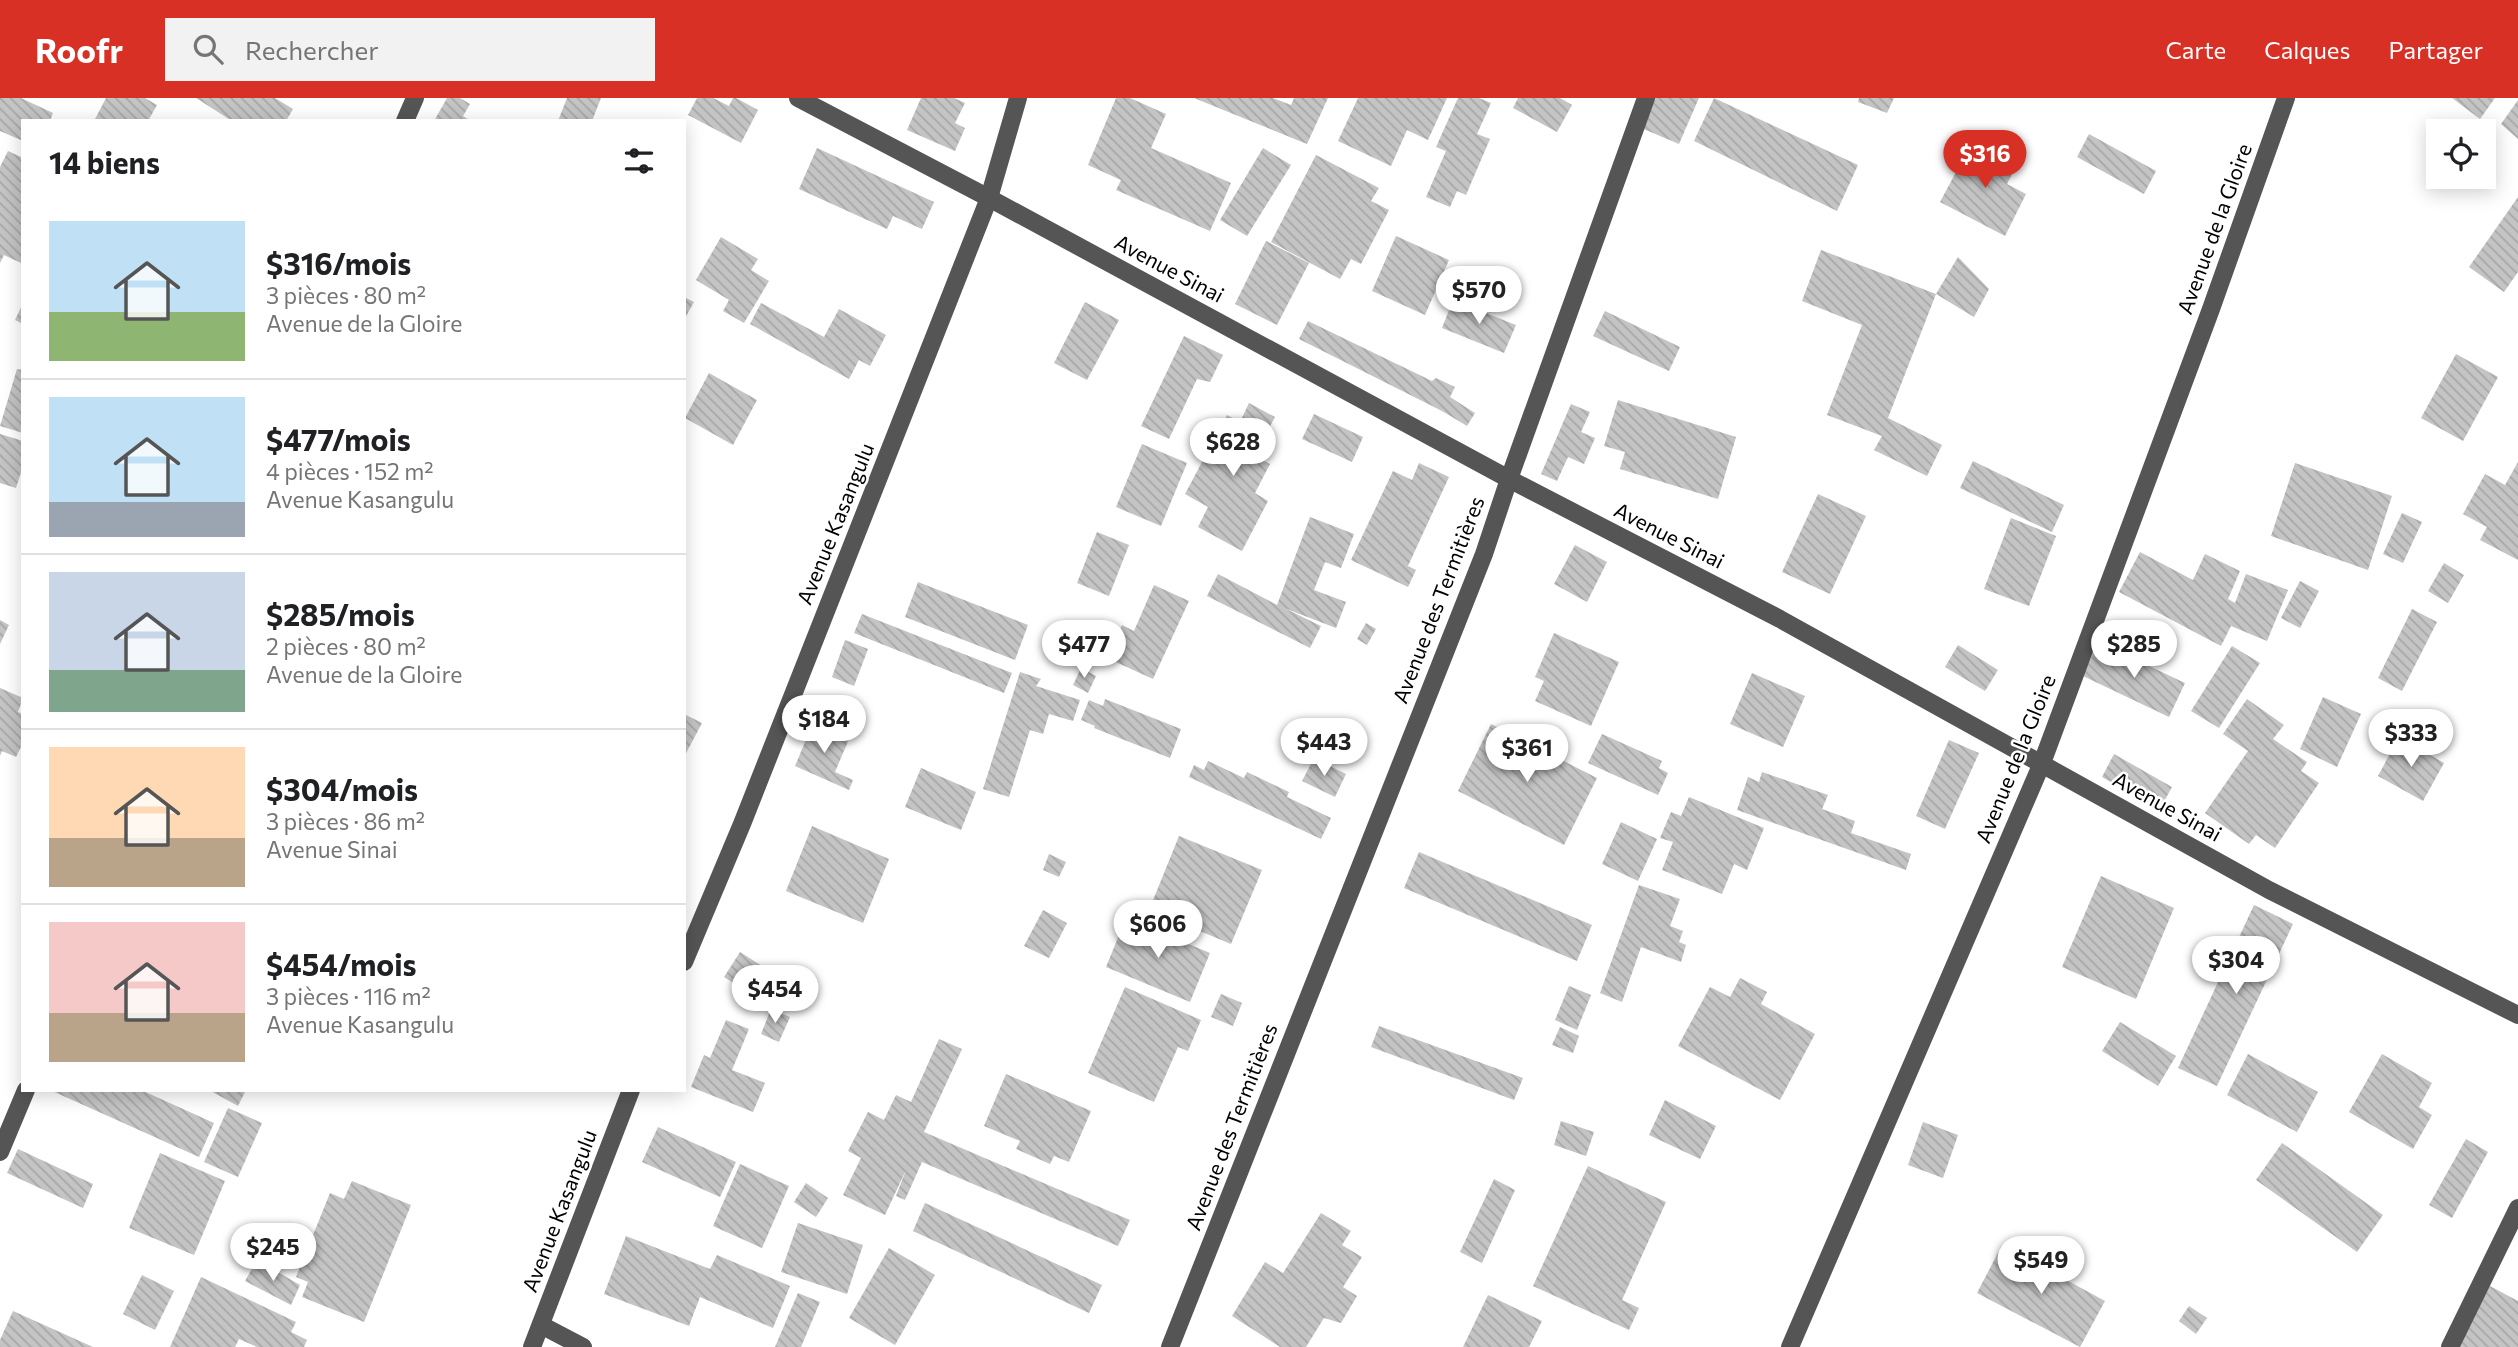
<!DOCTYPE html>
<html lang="fr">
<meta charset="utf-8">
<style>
body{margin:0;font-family:Commissioner,sans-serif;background:#f2f2f2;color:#202124;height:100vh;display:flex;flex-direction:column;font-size:26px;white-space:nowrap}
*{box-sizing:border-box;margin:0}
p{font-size:23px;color:#757577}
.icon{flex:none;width:38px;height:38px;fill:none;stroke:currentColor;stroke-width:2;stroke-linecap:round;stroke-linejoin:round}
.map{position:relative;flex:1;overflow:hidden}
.sheet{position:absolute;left:21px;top:21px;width:665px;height:973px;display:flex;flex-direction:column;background:#fff;border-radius:0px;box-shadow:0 4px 18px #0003}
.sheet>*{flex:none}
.fabs{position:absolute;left:2426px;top:21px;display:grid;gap:14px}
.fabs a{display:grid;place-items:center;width:70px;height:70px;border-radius:0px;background:#fff;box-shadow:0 4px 18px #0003;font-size:35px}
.price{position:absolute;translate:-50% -60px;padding:0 16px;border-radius:24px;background:#fff;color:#222;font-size:23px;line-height:46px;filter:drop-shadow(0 2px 4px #0008)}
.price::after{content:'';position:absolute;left:50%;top:42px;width:21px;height:16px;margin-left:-10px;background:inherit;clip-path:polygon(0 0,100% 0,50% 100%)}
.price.on{background:#d93025;color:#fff}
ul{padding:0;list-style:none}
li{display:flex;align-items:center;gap:21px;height:175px;padding:0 28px}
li+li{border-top:2px solid #e0e0e0}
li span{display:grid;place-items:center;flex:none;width:196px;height:140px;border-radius:0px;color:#555}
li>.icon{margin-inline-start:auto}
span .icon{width:84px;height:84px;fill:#fffc;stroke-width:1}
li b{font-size:30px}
h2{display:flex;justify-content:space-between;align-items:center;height:84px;padding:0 28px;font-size:30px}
header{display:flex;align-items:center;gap:42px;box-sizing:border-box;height:98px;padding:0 35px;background:#d93025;color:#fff}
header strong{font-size:33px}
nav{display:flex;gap:38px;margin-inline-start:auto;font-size:24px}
.search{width:490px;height:63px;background:#f2f2f2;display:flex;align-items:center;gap:18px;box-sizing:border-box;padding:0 24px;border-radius:0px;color:#757577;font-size:26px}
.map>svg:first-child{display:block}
.building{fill:url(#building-back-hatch)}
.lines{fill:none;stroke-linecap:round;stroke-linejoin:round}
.minor{stroke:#555;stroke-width:18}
.labels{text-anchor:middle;stroke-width:5;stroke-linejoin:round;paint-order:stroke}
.street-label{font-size:21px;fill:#000;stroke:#fff}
</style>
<header>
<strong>Roofr</strong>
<div class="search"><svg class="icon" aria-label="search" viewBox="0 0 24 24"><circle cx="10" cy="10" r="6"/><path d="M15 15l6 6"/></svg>Rechercher</div>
<nav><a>Carte</a><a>Calques</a><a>Partager</a></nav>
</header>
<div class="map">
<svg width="2518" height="1249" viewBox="0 0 2518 1249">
<defs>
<pattern id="building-back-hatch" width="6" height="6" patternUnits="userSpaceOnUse" patternTransform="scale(1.75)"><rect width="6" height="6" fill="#c4c4c4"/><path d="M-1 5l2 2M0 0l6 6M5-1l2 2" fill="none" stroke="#a7a7a7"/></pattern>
</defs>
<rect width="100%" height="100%" fill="#fff"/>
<g class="building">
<polygon points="0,0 21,0 53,15 50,23 23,23 23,43 0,33"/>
<polygon points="106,0 145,0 157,7 148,23 94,23"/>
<polygon points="196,0 275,0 293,11 286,23 232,23"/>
<polygon points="447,0 460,0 470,6 463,18 471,23 434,23"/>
<polygon points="567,0 601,0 592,23 558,23"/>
<polygon points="697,0 713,0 729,8 733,0 736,0 758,12 741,45 688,17"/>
<polygon points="921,0 954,0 965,5 955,25 965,30 955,53 907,32"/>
<polygon points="1116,0 1130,0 1166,16 1151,50 1231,85 1210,133 1116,92 1121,82 1088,67"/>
<polygon points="1194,0 1273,0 1291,7 1294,0 1328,0 1307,46"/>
<polygon points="1358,0 1447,0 1428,42 1407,32 1391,68 1338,43"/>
<polygon points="1458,0 1479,0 1491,5 1477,36 1490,41 1466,97 1457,93 1450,109 1426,99 1446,53 1436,49"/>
<polygon points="1518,0 1560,0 1572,7 1557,34 1513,10"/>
<polygon points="1653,0 1699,0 1679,46 1641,30"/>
<polygon points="1714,0 1858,67 1837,113 1694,43"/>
<polygon points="1859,0 1894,0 1887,15 1858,4"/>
<polygon points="2452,0 2495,0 2480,21"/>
<polygon points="2518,2 2518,41 2501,26"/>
<polygon points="2089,36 2156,73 2144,96 2077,59"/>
<polygon points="1972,44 2016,68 2007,86 2026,96 2005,138 1940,104"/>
<polygon points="817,50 934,104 922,131 893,118 887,131 799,91"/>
<polygon points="1263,50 1291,67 1247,138 1220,122"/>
<polygon points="8,53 23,60 23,161 21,165 4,157 0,165 0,69"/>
<polygon points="1316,57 1379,90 1371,103 1389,112 1361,166 1351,161 1340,181 1271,144"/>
<polygon points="2518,99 2518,174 2504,194 2469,169"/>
<polygon points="1396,138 1449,162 1425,217 1372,193"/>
<polygon points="721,139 758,161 751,172 769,183 744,225 723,213 729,202 696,182"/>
<polygon points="1266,143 1309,165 1277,227 1235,206"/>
<polygon points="1821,152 1936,196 1888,320 1942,347 1927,378 1874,352 1882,338 1827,317 1862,227 1802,203"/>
<polygon points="1958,159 1989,191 1974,219 1936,196"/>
<polygon points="684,199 694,204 684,222"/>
<polygon points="1453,202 1516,227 1504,255 1442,230"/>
<polygon points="1085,204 1119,222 1087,282 1054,265"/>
<polygon points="23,205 23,226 15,222"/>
<polygon points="761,205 824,239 839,211 886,237 870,268 859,262 849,281 750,226"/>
<polygon points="1605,213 1680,249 1669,273 1593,238"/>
<polygon points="1308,223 1432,283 1436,280 1455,289 1450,299 1475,315 1467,328 1442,313 1299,241"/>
<polygon points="1184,238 1223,257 1210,284 1197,281 1169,341 1141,328"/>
<polygon points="2456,256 2498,279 2463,343 2421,320"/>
<polygon points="17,271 23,272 23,335 0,328"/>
<polygon points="709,275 757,302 733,347 685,320"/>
<polygon points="1618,302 1736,339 1718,401 1620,371 1625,354 1604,348"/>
<polygon points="1249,305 1275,319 1254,358 1270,366 1255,395 1268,403 1242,453 1198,429 1208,409 1185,396 1227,317 1240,324"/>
<polygon points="1571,306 1590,314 1581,334 1595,340 1584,366 1568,359 1557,383 1541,376"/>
<polygon points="1314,316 1363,339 1352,364 1302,341"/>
<polygon points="0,336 23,343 23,368 16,390 0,385"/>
<polygon points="1142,346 1187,365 1161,428 1116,409"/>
<polygon points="1973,363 2064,407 2052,434 1960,390"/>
<polygon points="2518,364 2518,462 2480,442 2487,429 2463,416 2485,376 2505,387"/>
<polygon points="1419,365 1449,379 1408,468 1416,472 1408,489 1351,462 1393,373 1412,382"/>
<polygon points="2295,365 2392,398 2368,472 2271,438"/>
<polygon points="1818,396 1866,418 1830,496 1782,474"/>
<polygon points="2402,415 2422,424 2403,465 2383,456"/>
<polygon points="1310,419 1354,436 1341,470 1325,464 1314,492 1346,504 1336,530 1284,510 1321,528 1310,550 1207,498 1218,476 1277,507"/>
<polygon points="2011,420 2056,438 2029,508 1984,491"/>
<polygon points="1097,434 1129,447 1109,498 1077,485"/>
<polygon points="1575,447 1607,464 1587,504 1554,486"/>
<polygon points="2140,454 2193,482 2205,456 2240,473 2228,501 2235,505 2246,476 2288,492 2267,543 2231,528 2221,548 2119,494"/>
<polygon points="2444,465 2464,477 2448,505 2428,493"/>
<polygon points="2300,483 2319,493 2300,530 2281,520"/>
<polygon points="918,484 1028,527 1015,562 905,519"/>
<polygon points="1154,487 1189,503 1153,581 1107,560 1122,527 1134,533"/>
<polygon points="2412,511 2437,524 2402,593 2378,580"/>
<polygon points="862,516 1012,575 1004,595 854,535"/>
<polygon points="0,522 9,527 0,546"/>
<polygon points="1366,525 1376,531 1367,547 1357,541"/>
<polygon points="1554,535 1619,564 1591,628 1535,603 1544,583 1535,579"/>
<polygon points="845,542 868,551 854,588 832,579"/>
<polygon points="2098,544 2185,585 2169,619 2083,578"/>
<polygon points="1958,547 1998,572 1985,593 1945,569"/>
<polygon points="2232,548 2260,565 2219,630 2191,613"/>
<polygon points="1081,570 1096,578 1088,595 1073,587"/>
<polygon points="1020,574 1041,581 1036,588 1080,602 1073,623 1049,616 1043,636 1030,632 1009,699 983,691"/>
<polygon points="1752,575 1805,598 1783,649 1730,626"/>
<polygon points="0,590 23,600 18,614 23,616 23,645 16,659 2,653 0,658"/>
<polygon points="2323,599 2361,616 2337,669 2300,651"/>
<polygon points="1105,601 1181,631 1170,660 1094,630 1095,628 1081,622 1089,602 1103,608"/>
<polygon points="2247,601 2284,627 2273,641 2307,664 2301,673 2319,685 2275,750 2256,737 2249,746 2205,715 2248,653 2223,636"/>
<polygon points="684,616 702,625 684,659"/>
<polygon points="813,625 849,641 835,674 853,682 849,692 795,668"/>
<polygon points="1491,626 1597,680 1564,747 1458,693"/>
<polygon points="1602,636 1662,663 1659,670 1668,675 1658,697 1588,665"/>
<polygon points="2399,639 2444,665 2423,703 2378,678"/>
<polygon points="1949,642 1979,655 1945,731 1916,718"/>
<polygon points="2114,656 2172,689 2160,711 2102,679"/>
<polygon points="1314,660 1346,676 1335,699 1302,683"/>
<polygon points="1208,663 1244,680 1247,674 1289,694 1287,699 1331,720 1321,741 1189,679 1194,667 1204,672"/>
<polygon points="921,670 976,694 961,732 905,709"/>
<polygon points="1762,674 1828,697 1822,711 1855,723 1851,735 1911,756 1906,772 1737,712 1748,679 1759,684"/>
<polygon points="1689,699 1764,730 1747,772 1734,766 1722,796 1662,772 1673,744 1660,740 1671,714 1681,718"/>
<polygon points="1621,724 1657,741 1638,783 1602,766"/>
<polygon points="812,728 889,761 863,825 786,793"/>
<polygon points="1179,738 1262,772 1231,846 1149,812"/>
<polygon points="1419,754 1592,827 1577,863 1404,790"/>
<polygon points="1049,756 1066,764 1059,779 1043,772"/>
<polygon points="2101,778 2174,810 2136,901 2062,869"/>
<polygon points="1639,787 1680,801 1670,828 1683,833 1679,844 1686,847 1681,864 1641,849 1622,904 1600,895"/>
<polygon points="2254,807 2293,826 2217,988 2178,970"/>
<polygon points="1043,812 1067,825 1049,860 1024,848"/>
<polygon points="1126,820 1210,855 1190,904 1106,869"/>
<polygon points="740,854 776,877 760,902 724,879"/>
<polygon points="1740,880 1767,894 1761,906 1815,936 1780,1002 1678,948 1710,889 1730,899"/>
<polygon points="1569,888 1591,897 1577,932 1555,922"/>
<polygon points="1125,889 1201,922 1188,953 1178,949 1154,1004 1088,975"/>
<polygon points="1221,896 1242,905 1233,928 1211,919"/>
<polygon points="771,911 790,919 779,944 761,936"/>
<polygon points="726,922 749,931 732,972 765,985 753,1014 691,989 704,957 710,960"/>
<polygon points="2120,924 2176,958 2158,988 2102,953"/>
<polygon points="1379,928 1523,980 1514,1002 1371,949"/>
<polygon points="1560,929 1579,938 1573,955 1552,947"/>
<polygon points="939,941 962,951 924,1034 1130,1122 1118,1148 922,1064 905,1102 896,1098 906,1072 885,1117 843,1097 861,1060 848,1053 868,1014 884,1022 896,997 911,1004"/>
<polygon points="2248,956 2318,994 2297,1034 2227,997"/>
<polygon points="2382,956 2432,985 2419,1009 2432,1017 2413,1051 2349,1014"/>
<polygon points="1006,976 1091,1013 1069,1064 1054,1058 1050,1066 1016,1051 1020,1043 984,1028"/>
<polygon points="50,992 141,992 214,1025 199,1059"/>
<polygon points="209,992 242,992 245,994 238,1008"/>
<polygon points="1665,1002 1716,1028 1700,1061 1649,1037"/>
<polygon points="228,1010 262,1025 238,1079 204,1064"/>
<polygon points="1561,1023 1594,1034 1586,1058 1554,1047"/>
<polygon points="1923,1024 1958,1037 1943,1080 1908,1067"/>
<polygon points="658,1029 736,1064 720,1099 642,1064"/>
<polygon points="2466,1041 2488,1054 2452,1120 2429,1107"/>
<polygon points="2282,1045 2383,1117 2357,1154 2256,1082"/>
<polygon points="18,1051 93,1086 83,1110 7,1075"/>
<polygon points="160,1055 225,1083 194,1157 129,1130"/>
<polygon points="740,1066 789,1088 762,1150 713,1128"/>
<polygon points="1588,1068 1666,1104 1622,1202 1639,1210 1629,1232 1533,1188"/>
<polygon points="1494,1081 1515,1092 1482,1165 1460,1154"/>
<polygon points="352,1083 411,1107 364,1224 302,1199 308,1184 296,1179 330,1095 344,1101"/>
<polygon points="806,1085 828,1100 816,1119 794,1104"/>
<polygon points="925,1105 1102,1187 1089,1215 913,1133"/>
<polygon points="1321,1115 1351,1133 1342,1147 1362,1159 1343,1189 1357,1198 1341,1225 1324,1220 1306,1249 1280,1249 1232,1218 1265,1164 1283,1175"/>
<polygon points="798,1125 863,1147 847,1196 781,1174"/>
<polygon points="626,1138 710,1171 717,1157 790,1188 773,1230 700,1199 689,1228 604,1196"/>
<polygon points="2002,1147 2105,1203 2080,1249 1977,1195"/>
<polygon points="889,1150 935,1177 895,1247 849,1220"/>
<polygon points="257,1162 300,1187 291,1207 245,1183"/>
<polygon points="142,1177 174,1193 155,1232 123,1216"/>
<polygon points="201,1179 296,1224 291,1234 307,1242 304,1249 257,1249 239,1241 235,1249 170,1249"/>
<polygon points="2488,1187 2518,1203 2518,1249 2458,1249"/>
<polygon points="798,1195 820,1204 801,1249 775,1249"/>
<polygon points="1488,1197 1542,1223 1529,1249 1463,1249"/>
<polygon points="2189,1208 2207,1220 2196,1236 2179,1223"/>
<polygon points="13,1213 93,1249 0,1249 0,1242"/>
</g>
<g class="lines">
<g class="minor">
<polyline points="798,0 989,100 1509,381 1780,521 2269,792 2518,917"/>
<polyline points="405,23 415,0"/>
<polyline points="684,864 742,726 989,100 1018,0"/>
<polyline points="0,1054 26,992"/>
<polyline points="541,1227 583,1249"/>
<polyline points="532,1249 631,992"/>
<polyline points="1170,1249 1484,456 1509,381 1646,0"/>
<polyline points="1790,1249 2042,665 2211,211 2286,0"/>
<polyline points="2450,1249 2518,1110"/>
</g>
</g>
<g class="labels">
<g class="street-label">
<text transform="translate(2215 131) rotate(-70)" y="7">Avenue de la Gloire</text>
<text transform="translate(1169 171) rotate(28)" y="7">Avenue Sinai</text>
<text transform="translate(836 426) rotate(-68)" y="7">Avenue Kasangulu</text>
<text transform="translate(1669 438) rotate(27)" y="7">Avenue Sinai</text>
<text transform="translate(1439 502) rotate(-69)" y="7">Avenue des Termitières</text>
<text transform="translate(2016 661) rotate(-68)" y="7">Avenue de la Gloire</text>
<text transform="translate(2167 709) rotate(29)" y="7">Avenue Sinai</text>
<text transform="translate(1232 1029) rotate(-69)" y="7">Avenue des Termitières</text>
<text transform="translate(560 1113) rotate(-69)" y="7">Avenue Kasangulu</text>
</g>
</g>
</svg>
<div class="fabs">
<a><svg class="icon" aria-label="locate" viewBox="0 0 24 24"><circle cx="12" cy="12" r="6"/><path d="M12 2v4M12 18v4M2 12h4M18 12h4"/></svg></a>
</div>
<b class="price on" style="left:1985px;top:92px">$316</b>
<b class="price" style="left:1479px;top:228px">$570</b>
<b class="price" style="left:1233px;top:380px">$628</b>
<b class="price" style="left:1084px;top:582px">$477</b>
<b class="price" style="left:2134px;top:582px">$285</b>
<b class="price" style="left:824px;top:657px">$184</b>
<b class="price" style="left:2411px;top:671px">$333</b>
<b class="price" style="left:1324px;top:680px">$443</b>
<b class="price" style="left:1527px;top:686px">$361</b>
<b class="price" style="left:1158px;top:862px">$606</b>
<b class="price" style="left:2236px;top:898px">$304</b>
<b class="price" style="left:775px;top:927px">$454</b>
<b class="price" style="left:273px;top:1185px">$245</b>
<b class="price" style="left:2041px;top:1198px">$549</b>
<section class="sheet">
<h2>14 biens<svg class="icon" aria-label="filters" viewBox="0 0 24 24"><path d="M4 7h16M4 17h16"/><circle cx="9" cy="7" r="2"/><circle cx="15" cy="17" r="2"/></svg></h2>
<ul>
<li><span style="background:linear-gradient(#bfe0f5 65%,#8fb573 0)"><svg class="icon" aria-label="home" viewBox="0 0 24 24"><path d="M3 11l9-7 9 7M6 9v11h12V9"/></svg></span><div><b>$316/mois</b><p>3 pièces · 80 m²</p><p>Avenue de la Gloire</p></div></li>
<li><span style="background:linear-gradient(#bfe0f5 75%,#9aa5b1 0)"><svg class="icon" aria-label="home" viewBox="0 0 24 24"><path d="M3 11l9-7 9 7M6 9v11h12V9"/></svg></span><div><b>$477/mois</b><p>4 pièces · 152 m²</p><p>Avenue Kasangulu</p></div></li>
<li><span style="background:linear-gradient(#c9d6e8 70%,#7fa58c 0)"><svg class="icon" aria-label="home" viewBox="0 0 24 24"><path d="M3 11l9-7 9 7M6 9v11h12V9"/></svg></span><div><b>$285/mois</b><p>2 pièces · 80 m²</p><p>Avenue de la Gloire</p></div></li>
<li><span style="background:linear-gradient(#ffd9b3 65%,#b9a48a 0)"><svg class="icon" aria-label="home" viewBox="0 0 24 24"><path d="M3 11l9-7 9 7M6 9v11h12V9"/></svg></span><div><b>$304/mois</b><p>3 pièces · 86 m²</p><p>Avenue Sinai</p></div></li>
<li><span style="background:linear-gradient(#f6c9c9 65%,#b9a48a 0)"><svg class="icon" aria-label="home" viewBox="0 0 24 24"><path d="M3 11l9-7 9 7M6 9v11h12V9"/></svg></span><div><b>$454/mois</b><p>3 pièces · 116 m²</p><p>Avenue Kasangulu</p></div></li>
</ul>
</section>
</div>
